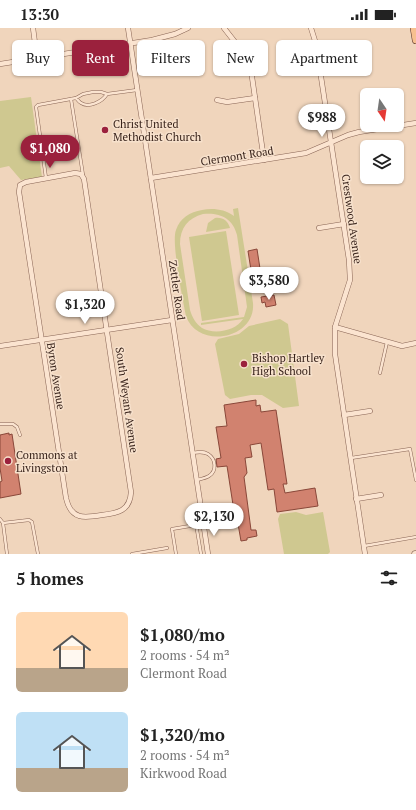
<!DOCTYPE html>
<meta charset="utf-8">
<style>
body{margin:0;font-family:"PT Serif",serif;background:#f6f6f6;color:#222;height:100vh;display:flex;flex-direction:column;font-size:15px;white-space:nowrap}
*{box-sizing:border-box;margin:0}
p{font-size:13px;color:#767676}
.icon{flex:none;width:22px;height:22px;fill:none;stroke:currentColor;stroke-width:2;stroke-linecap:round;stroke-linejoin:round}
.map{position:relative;height:526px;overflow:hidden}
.panel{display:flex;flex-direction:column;background:#fff;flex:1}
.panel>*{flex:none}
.banner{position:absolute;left:12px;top:12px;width:392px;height:36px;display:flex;gap:8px}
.needle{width:26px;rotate:167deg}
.fabs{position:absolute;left:360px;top:60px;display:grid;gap:8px}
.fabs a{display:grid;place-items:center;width:44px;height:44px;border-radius:6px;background:#fff;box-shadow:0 1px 3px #0004;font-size:20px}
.price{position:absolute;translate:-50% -34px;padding:0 9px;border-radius:14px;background:#fff;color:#222;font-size:13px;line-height:26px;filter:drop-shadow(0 1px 2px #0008)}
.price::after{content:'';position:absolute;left:50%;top:24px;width:12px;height:9px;margin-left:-6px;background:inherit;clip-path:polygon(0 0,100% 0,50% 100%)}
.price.current{background:#9b213d;color:#fff}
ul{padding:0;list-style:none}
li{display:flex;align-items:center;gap:12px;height:100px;padding:0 16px}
li span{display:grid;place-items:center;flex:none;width:112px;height:80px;border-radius:6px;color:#555}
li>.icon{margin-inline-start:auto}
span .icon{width:48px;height:48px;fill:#fffc;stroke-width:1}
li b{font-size:17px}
h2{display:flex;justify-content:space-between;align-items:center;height:48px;padding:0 16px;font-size:17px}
.tag{padding:0 14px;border-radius:6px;background:#fff;box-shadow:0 1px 3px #0004;font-size:14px;line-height:36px}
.tag.current{background:#9b213d;color:#fff}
.status{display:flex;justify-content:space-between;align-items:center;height:28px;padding:0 20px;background:#fff;direction:ltr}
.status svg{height:11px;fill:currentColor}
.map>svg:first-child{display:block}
.green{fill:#cfc890;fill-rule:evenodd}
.building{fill:#d1826f;stroke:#894739}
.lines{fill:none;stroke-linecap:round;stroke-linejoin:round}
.lane-casing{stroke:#896555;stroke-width:3.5}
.street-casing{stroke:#896555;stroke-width:5.5}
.secondary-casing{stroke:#6a4638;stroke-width:7}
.primary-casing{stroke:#56342a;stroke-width:8}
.lane{stroke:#fbe4d0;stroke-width:2.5}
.street{stroke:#fbe4d0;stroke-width:4.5}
.secondary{stroke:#fbe4d0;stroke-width:6}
.primary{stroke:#f7c090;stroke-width:7}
.poi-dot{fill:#9b213d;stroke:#f7e1cc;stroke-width:1.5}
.labels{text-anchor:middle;stroke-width:3;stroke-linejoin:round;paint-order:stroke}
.poi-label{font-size:11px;fill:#37221a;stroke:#f7e1cc;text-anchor:start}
.street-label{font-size:11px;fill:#37221a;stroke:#f7e1cc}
</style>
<div class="status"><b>13:30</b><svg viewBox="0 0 49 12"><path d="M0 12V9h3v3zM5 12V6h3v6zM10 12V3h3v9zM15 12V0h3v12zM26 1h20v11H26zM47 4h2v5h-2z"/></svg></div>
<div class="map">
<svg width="416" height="526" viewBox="0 0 416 526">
<rect width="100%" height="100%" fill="#f0d5bc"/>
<g class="green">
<polygon points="31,69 42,149 21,152 9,138 0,140 0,73"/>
<path d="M238,180l15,95c3,36 -55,47 -67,13 -3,-16 -15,-74 -10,-86 4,-12 14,-18 26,-20 11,-2 22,-1 32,6l-1,-7zM203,186c16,-2 30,4 34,21l10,72 -3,10 -43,6v2l42,-6c-7,12 -29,16 -41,9 -6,-4 -10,-11 -12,-18l-10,-66c0,-16 8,-26 23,-30z"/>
<path d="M215,190c8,-1 13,3 15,10l-24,4 2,-9z"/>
<polygon points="226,203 239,287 202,293 189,209"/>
<polygon points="280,291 288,296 299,378 283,380 262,367 251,367 230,371 225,367 215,316 218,311 239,306 249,298"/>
<polygon points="296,484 306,487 323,484 330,524 328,526 284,526 278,491 280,486"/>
</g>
<g class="building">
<polygon points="257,221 263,260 254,261 248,223"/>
<polygon points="274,267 276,277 266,279 265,274 262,275 261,269"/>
<polygon points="256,372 256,378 260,377 261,384 276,382 287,456 283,456 285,465 315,460 318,478 277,484 274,461 268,462 261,415 250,417 252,429 245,430 247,445 244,449 251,502 256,502 257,508 247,510 247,512 241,513 238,496 236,496 227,438 217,439 216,431 221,430 216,399 227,398 224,377"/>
<polygon points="9,405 9,407 12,406 21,466 0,470 0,454 2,453 0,440 0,407"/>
</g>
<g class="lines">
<g class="lane-casing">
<g id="lane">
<path d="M107,66c-5,8 -18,14 -26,9 -2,-1 -3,-3 -5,-5l7,-4 10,-2h8l6,2 30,-4"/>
<polyline points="71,71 83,147"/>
<polyline points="46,150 36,79 38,77 76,70"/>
<polyline points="380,345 387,314"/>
<polyline points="0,396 13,396 17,399 20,407"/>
<path d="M192,425c6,-1 11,-2 16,1 8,5 9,17 1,22 -3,2 -8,3 -12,4"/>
<polyline points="351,430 410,421 416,452"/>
<polyline points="0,491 3,495 29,492 32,494 38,526"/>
<polyline points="3,495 7,526"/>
<polyline points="364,518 416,509"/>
<polyline points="132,526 167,520"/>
<polyline points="176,526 172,501 196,497"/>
<polyline points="201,526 196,496 203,495"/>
</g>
</g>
<g class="street-casing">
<g id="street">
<polyline points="33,0 37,30"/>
<polyline points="128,0 208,526"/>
<polyline points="224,0 242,23 251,42 264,132"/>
<polyline points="311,0 316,16 349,232 350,252 335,299 335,326 365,526"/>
<polyline points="0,36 152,12 175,6 188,0"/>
<polyline points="217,72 227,74 255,70"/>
<path d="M75,145l6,1 3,5 47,313c-1,19 -13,21 -29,23 -18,3 -31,5 -36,-17l-47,-306 1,-7 6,-3z"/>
<polyline points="151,150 306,125 348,107 359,104 416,95"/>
<polyline points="319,200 344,196"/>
<polyline points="335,299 402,318 416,315"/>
<polyline points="0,318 172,292"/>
<polyline points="344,387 370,383"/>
<polyline points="356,471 381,467"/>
</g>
</g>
<g class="secondary-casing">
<polyline id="secondary" points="415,526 416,526"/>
</g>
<g class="primary-casing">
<polyline id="primary" points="414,0 416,12"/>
</g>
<use href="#lane" class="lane"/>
<use href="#street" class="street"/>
<use href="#secondary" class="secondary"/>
<use href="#primary" class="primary"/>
</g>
<g class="poi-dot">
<circle cx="105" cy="102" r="4"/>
<circle cx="244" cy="336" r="4"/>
<circle cx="8" cy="433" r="4"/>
</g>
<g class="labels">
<g class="poi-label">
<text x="113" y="100">Christ United<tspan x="113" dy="13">Methodist Church</tspan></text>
<text x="252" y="334">Bishop Hartley<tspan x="252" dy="13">High School</tspan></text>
<text x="16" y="431">Commons at<tspan x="16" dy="13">Livingston</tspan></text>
</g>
<g class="street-label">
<text transform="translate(237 128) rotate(-9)" y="4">Clermont Road</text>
<text transform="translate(352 191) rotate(82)" y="4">Crestwood Avenue</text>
<text transform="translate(177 262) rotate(82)" y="4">Zettler Road</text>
<text transform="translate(56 348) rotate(81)" y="4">Byron Avenue</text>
<text transform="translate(127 372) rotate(82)" y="4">South Weyant Avenue</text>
</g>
</g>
</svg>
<div class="fabs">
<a><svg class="needle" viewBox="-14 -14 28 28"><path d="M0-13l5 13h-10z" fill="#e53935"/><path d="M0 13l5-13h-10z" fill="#767676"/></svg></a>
<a><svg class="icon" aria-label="layers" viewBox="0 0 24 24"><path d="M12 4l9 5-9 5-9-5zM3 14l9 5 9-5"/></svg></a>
</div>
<b class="price" style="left:322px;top:110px">$988</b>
<b class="price current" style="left:50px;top:141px">$1,080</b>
<b class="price" style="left:269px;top:273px">$3,580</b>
<b class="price" style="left:85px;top:297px">$1,320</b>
<b class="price" style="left:214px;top:509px">$2,130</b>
<div class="banner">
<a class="tag">Buy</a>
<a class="tag current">Rent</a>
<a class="tag">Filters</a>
<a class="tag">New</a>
<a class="tag">Apartment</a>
</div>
</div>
<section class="panel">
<h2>5 homes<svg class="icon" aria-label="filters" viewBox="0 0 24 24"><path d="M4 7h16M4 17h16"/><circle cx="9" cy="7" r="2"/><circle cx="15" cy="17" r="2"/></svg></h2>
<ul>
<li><span style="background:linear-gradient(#ffd9b3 70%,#b9a48a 0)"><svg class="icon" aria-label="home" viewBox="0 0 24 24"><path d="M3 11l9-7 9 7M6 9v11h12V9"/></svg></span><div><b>$1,080/mo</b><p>2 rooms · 54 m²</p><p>Clermont Road</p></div></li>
<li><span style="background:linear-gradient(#bfe0f5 70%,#b9a48a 0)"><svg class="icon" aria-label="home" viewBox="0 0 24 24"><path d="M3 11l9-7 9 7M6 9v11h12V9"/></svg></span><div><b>$1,320/mo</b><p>2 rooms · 54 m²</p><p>Kirkwood Road</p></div></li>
</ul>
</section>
